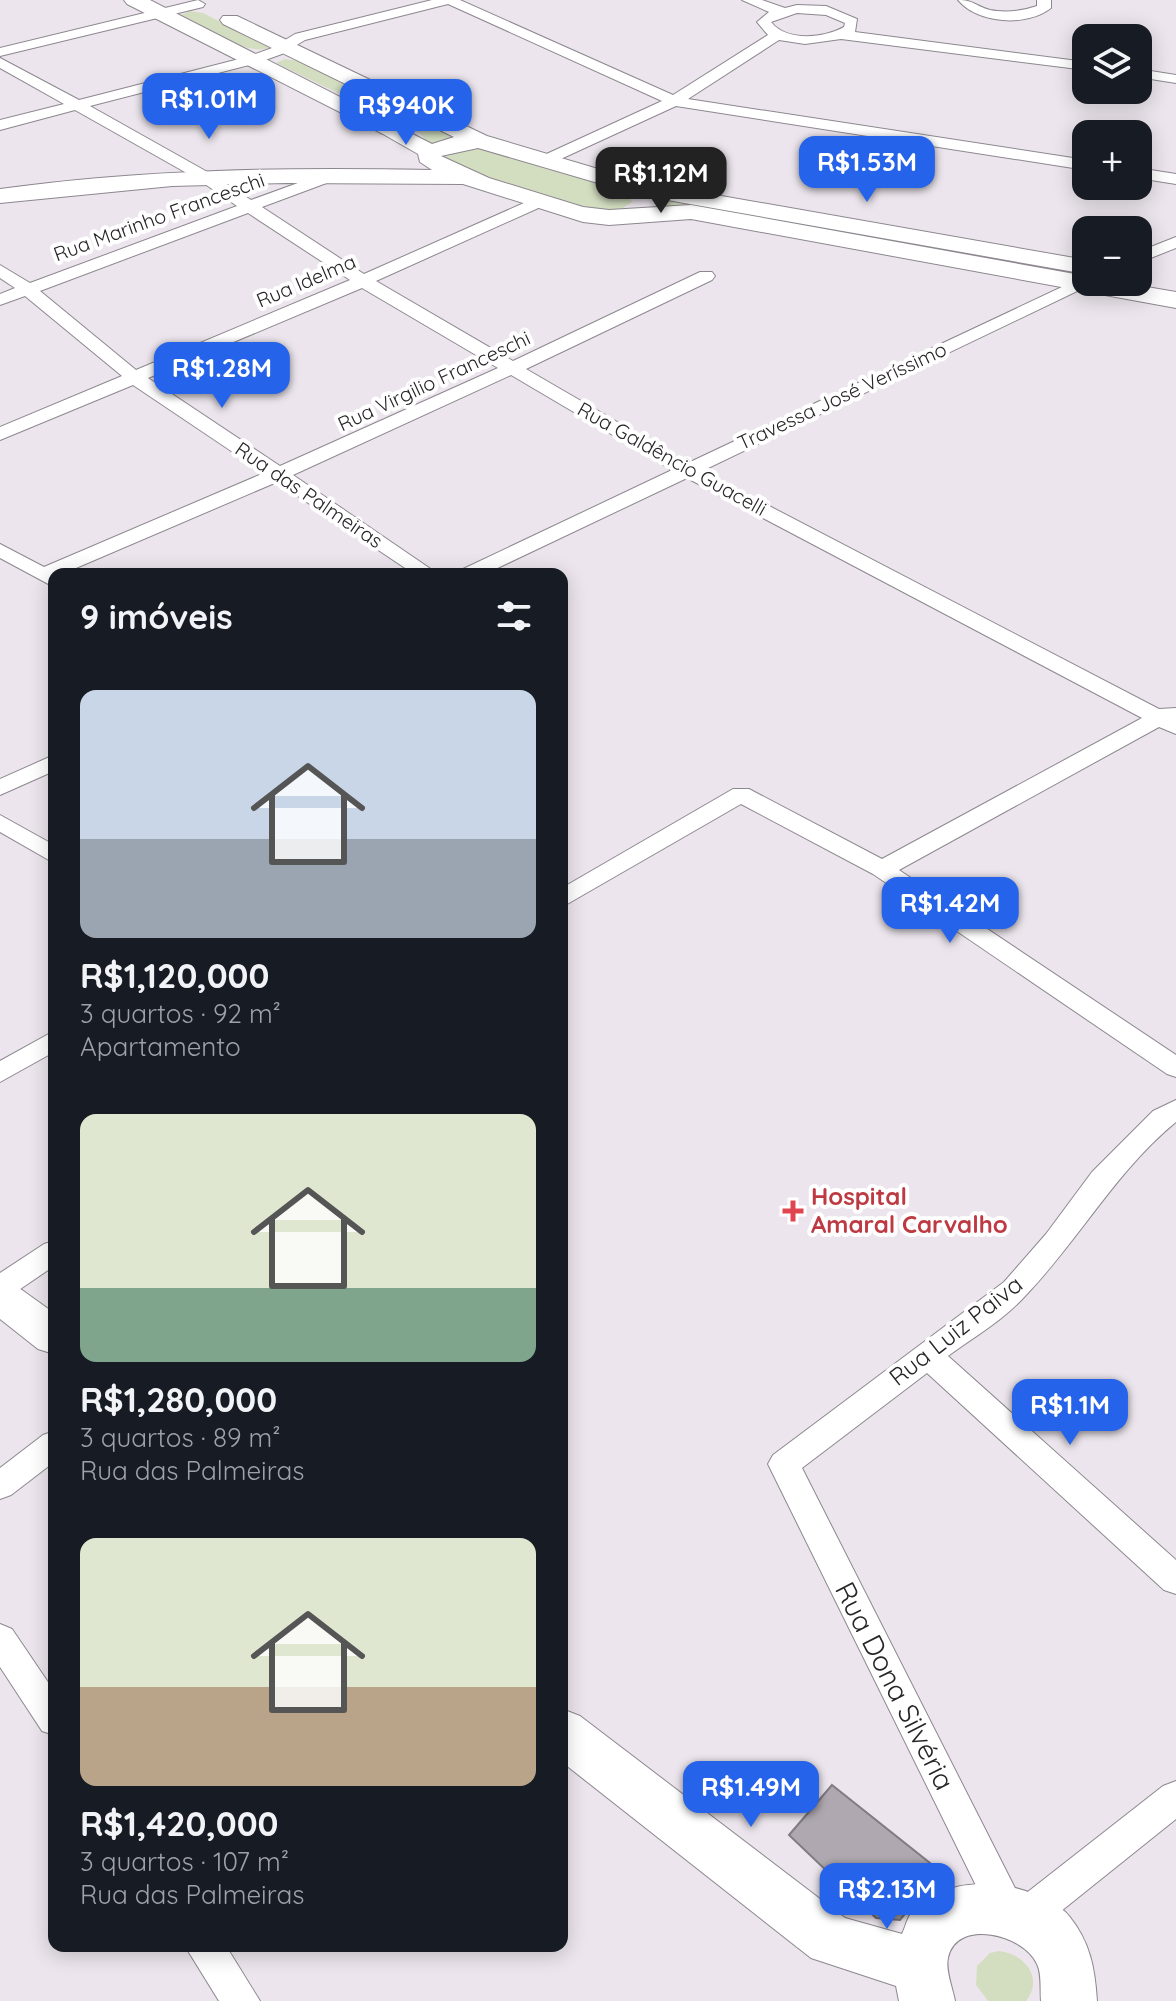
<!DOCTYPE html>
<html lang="pt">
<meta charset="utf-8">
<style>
body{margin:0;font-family:Quicksand,sans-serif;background:#20242c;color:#f1f3f6;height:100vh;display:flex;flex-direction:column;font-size:30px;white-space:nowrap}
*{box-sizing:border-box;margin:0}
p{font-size:26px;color:#9ea1a6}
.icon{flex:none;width:44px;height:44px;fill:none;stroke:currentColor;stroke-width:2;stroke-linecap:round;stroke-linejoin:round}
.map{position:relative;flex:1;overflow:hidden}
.drawer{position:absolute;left:48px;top:568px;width:520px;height:1384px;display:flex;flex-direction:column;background:#171b24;border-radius:16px;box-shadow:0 4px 20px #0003}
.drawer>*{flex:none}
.fabs{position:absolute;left:1072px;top:24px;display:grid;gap:16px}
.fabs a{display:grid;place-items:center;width:80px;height:80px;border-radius:16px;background:#171b24;box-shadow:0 4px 20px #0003;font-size:40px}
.price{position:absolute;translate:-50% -68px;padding:0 18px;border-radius:16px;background:#2563eb;color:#fff;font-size:26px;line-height:52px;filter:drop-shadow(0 2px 4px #0008)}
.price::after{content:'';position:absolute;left:50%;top:48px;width:24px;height:18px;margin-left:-12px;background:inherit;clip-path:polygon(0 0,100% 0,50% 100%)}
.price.on{background:#222;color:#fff}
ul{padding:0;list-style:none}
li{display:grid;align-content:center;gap:16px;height:424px;padding:0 32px}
li span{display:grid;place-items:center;height:248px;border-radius:16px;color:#555}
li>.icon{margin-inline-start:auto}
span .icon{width:144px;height:144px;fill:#fffc;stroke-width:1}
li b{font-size:34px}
h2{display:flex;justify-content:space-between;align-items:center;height:96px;padding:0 32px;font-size:34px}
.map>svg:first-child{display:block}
.green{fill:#d3dec1}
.building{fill:#afa8b0;stroke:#817b83;stroke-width:2}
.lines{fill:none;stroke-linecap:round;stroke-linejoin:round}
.minor-casing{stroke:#8d878f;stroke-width:2}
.secondary-casing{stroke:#8d878f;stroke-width:2}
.minor{fill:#fff;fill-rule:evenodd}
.secondary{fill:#fff;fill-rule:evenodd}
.health-dot{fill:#e0444e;stroke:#fff;stroke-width:3}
.labels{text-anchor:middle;stroke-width:8;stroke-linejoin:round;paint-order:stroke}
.far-street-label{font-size:20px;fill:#282528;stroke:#fff}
.health-label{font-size:24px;font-weight:bold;fill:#be3a42;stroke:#fff;text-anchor:start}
.street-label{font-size:24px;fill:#282528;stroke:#fff}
.near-street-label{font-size:28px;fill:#282528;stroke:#fff}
</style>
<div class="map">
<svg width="1176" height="2001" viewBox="0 0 1176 2001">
<rect width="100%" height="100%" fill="#ece5ed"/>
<g class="green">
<path d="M190,11l13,2 67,34c-18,11 -73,-19 -89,-32z"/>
<polygon points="285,59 298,61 463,139 430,145 420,133 276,63"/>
<polygon points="471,146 613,188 628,195 632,202 617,212 590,211 442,164 440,154"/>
<polygon points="657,194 1076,272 1077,274 656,210 660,206"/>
<path d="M999,1951c26,3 45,27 27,50h-38l-12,-16 1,-19 13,-13z"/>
</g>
<polygon class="building" points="832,1785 940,1871 900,1920 876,1918 789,1835"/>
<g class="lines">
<g class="minor-casing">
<g id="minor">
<polygon points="198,0 205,4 203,7 0,56 0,48"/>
<path d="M432,0h28l213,95 95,-60 -11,-13 12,-10 -27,-12h20l23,8 12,-3 29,1 31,13 -2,13 231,30v8l-245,-31 -36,5 -26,-4 -91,59 398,61v10l-410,-64 -124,57h-12v-6l122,-56 -214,-97 -143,36 -23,14 -25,9 -167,43 121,68 40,26 77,-28h12v6l-78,29 102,67 169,-75h12v6l-169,76 137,80 187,-89h12l3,4 -3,4 -186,89 162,94 393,-185 5,-1v5h10l-394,189 457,238 17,-1v26l-17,-7 -260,143 277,185v22l-9,-3 -294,-200 -132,-70 -179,103v-19l171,-99h16l133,70 260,-141 -455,-240 -202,96h-27l3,-4 211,-100 -161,-95 -218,100 145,99h-24l-137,-92 -215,92h-8v13l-54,-29v-14l44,23 220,-94 -131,-88 -133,55v-13l122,-51 -97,-80 -25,9v-11l15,-6 -15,-10v-13l30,18 207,-77 -38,-26 -124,-70 -75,20v-10l64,-16 -64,-36v-10l79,42 168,-43 25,-9 23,-14zM797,13l29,2 19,8 -1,4c-20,11 -57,15 -73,-5zM248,213l102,67 -214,90 -96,-79zM362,288l136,80 -218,98 -132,-88z"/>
<path d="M958,0c16,0 17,6 32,10 15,3 32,1 47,-4v-6h14v8c-24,19 -73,16 -93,-8z"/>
<polygon points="1138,69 1176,75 1176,83 1138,77"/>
<polygon points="1138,168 1176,174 1176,184 1138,178"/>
<polygon points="1176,237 1176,248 1138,263 1138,252"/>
<polygon points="54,755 54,771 0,795 0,779"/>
<polygon points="0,815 54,845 54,863 0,832"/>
<polygon points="54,1031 54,1052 0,1082 0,1061"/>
<path d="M1176,1100v22c-60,49 -97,118 -150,173 -21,24 -52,42 -78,61l228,204v34l-12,-4 -237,-217 -125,95 218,430 143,-112 13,-5v38l-136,109 -13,6 -13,-6 -2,-5 -6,2 -13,-5 -225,-456 5,-9 231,-173 42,-48 46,-62 61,-61z"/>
<polygon points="54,1241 54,1266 10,1296 0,1299 0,1273 44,1244"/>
<polygon points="54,1431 54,1462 11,1495 0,1499 0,1468 43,1435"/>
<polygon points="0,1624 12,1629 54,1691 54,1735 42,1731 0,1667"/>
<polygon points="185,1946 226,1946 260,2001 219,2001"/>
</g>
</g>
<g class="secondary-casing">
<g id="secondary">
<path d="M124,0h26l282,144 22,-7 -231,-113 -3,-4 3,-4h14l250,120 155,46 444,78v14l-447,-79 -161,-47 -37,8 48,22 94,29 26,3 82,-5 395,71v6h32l58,10v16l-485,-89 -82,6 -26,-3 -120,-38 -176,-1 -115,3 -172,17v-14c144,-20 287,-22 432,-19l-12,-8 -2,-8 -35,-20 -256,-130z"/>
<polygon points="0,1280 15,1285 54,1313 54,1354 38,1349 0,1319"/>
<path d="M562,1709l18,7 265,202 57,16c3,-6 5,-16 10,-22 35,-37 97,-34 137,-10 7,4 15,7 20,14 21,26 26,52 28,85h-56c-1,-11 1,-27 -4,-37 -13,-30 -81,-46 -89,-6 -3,12 5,31 7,43h-56l-3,-15 -85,-28 -249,-196z"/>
</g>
</g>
<use href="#minor" class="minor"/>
<use href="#secondary" class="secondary"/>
</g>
<path class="health-dot" d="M789 1199h8v8h8v8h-8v8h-8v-8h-8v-8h8z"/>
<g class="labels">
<g class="far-street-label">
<text transform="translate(159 217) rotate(-20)" y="7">Rua Marinho Franceschi</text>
<text transform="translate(306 281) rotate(-23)" y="7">Rua Idelma</text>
<text transform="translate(434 381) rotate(-25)" y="7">Rua Virgilio Franceschi</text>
<text transform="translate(842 396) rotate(-25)" y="7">Travessa José Veríssimo</text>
<text transform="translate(672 459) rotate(29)" y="7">Rua Galdêncio Guacelli</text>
<text transform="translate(309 495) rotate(34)" y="7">Rua das Palmeiras</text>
</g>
<g class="health-label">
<text x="811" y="1205">Hospital<tspan x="811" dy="28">Amaral Carvalho</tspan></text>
</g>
<g class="street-label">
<text transform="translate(956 1331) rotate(-38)" y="8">Rua Luiz Paiva</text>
</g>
<g class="near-street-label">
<text transform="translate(895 1686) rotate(63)" y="10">Rua Dona Silvéria</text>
</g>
</g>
</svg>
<div class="fabs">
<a><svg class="icon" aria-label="layers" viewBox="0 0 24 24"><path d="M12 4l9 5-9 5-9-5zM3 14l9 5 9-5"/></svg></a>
<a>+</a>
<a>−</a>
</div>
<b class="price" style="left:209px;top:141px">R$1.01M</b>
<b class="price" style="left:406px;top:147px">R$940K</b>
<b class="price" style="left:867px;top:204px">R$1.53M</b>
<b class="price on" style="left:661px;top:215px">R$1.12M</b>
<b class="price" style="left:222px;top:410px">R$1.28M</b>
<b class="price" style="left:950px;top:945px">R$1.42M</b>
<b class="price" style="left:1070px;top:1447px">R$1.1M</b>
<b class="price" style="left:751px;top:1829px">R$1.49M</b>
<b class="price" style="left:887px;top:1931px">R$2.13M</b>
<section class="drawer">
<h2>9 imóveis<svg class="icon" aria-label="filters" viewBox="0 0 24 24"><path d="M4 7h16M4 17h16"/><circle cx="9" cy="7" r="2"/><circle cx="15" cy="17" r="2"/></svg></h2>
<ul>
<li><span style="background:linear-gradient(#c9d6e8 60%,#9aa5b1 0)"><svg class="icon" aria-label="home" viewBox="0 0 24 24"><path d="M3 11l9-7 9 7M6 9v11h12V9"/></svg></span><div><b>R$1,120,000</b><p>3 quartos · 92 m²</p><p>Apartamento</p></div></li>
<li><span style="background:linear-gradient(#dfe7d0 70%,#7fa58c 0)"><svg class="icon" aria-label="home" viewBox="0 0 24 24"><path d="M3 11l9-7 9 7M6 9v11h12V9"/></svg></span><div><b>R$1,280,000</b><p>3 quartos · 89 m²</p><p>Rua das Palmeiras</p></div></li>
<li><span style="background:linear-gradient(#dfe7d0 60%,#b9a48a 0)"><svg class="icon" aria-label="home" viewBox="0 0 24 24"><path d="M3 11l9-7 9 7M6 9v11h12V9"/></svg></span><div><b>R$1,420,000</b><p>3 quartos · 107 m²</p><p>Rua das Palmeiras</p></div></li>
</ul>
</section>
</div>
